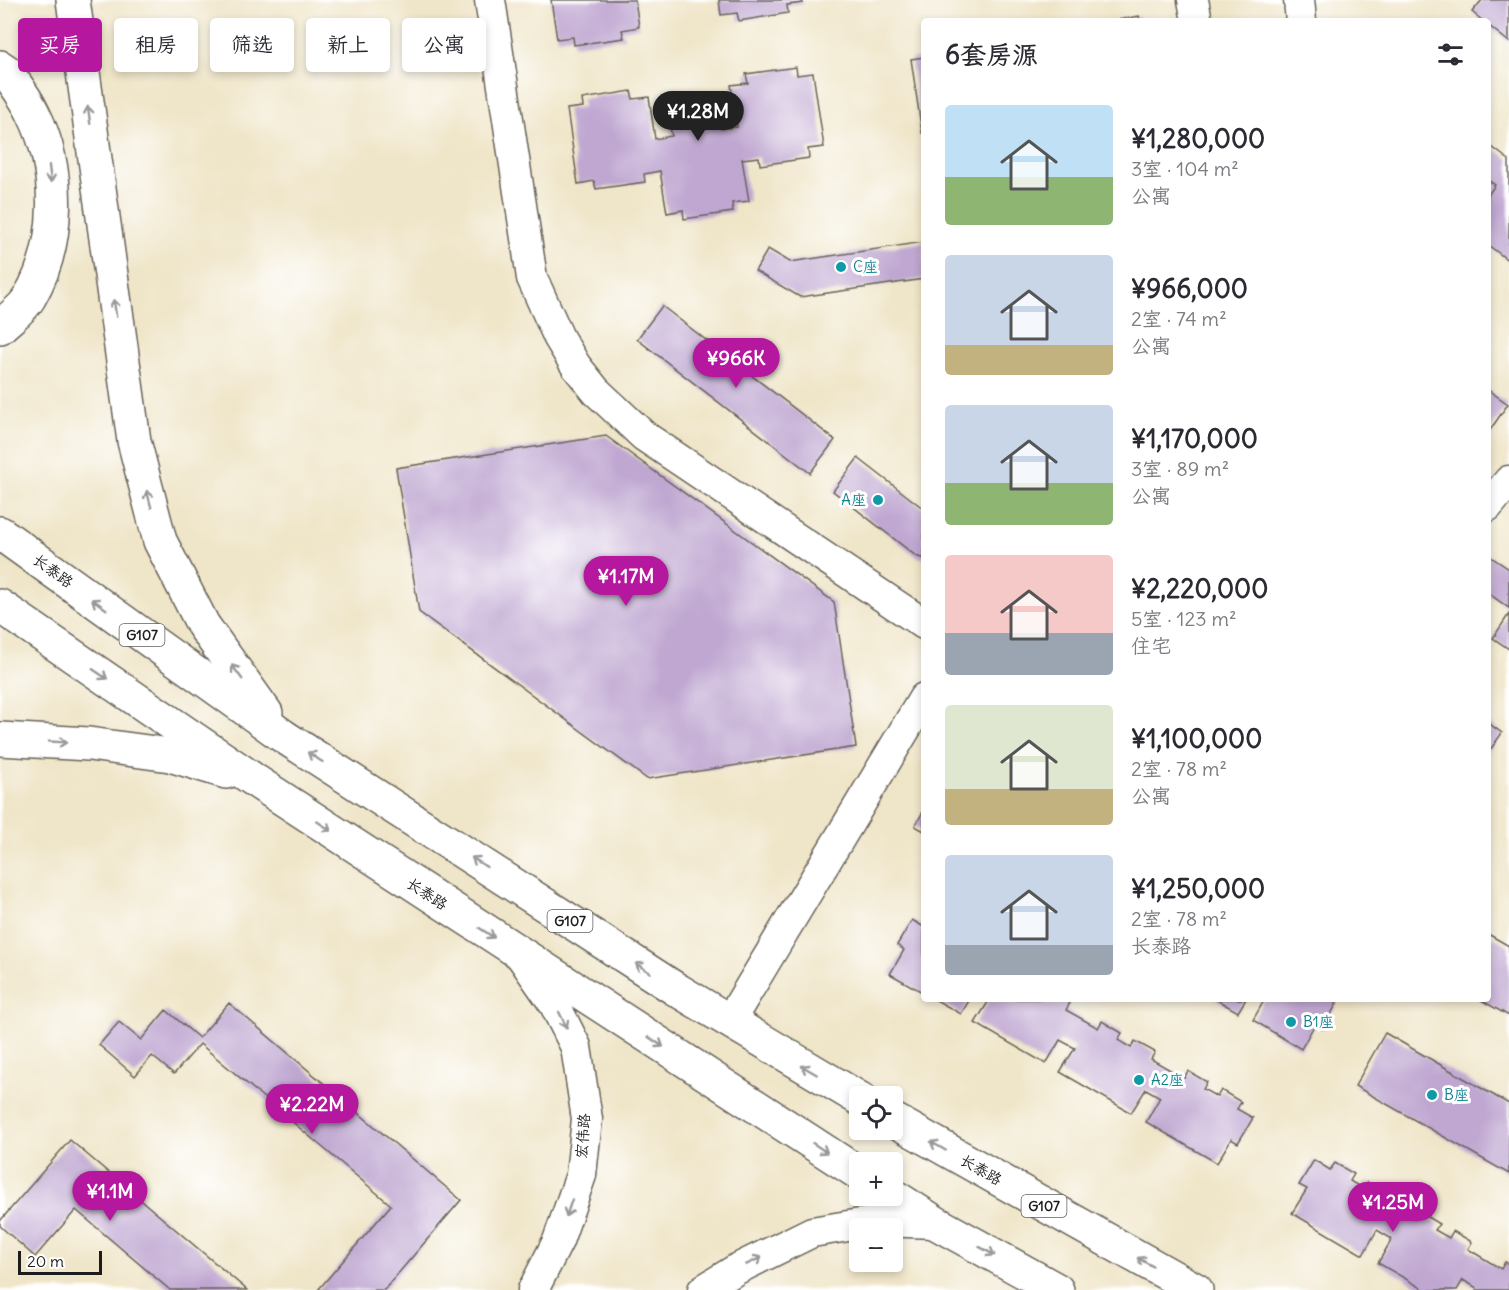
<!DOCTYPE html>
<html lang="zh">
<meta charset="utf-8">
<style>
body{margin:0;font-family:Delius,"LXGW WenKai TC",sans-serif;background:#f2f2f3;color:#2b2b33;height:100vh;display:flex;flex-direction:column;font-size:22px;white-space:nowrap}
*{box-sizing:border-box;margin:0}
p{font-size:20px;color:#7c7c81}
.icon{flex:none;width:33px;height:33px;fill:none;stroke:currentColor;stroke-width:2;stroke-linecap:round;stroke-linejoin:round}
.map{position:relative;flex:1;overflow:hidden}
.sheet{position:absolute;left:921px;top:18px;width:570px;height:984px;display:flex;flex-direction:column;background:#fff;border-radius:6px;box-shadow:0 3px 9px #0003}
.sheet>*{flex:none}
.guide{position:absolute;left:18px;top:18px;width:570px;height:54px;display:flex;gap:12px}
.tools{position:absolute;left:849px;top:1086px;display:grid;gap:12px}
.tools a{display:grid;place-items:center;width:54px;height:54px;border-radius:6px;background:#fff;box-shadow:0 3px 9px #0003;font-size:30px}
.scale{position:absolute;left:18px;bottom:15px;width:84px;box-sizing:border-box;padding-left:6px;border:3px solid #1c1c1c;border-top:0;font-size:16px;line-height:21px;white-space:nowrap;color:#1c1c1c;-webkit-text-stroke:4px #fff;paint-order:stroke}
.price{position:absolute;translate:-50% -51px;padding:0 14px;border-radius:21px;background:#b5179e;color:#fff;font-size:20px;line-height:39px;filter:drop-shadow(0 2px 3px #0008)}
.price::after{content:'';position:absolute;left:50%;top:36px;width:18px;height:14px;margin-left:-9px;background:inherit;clip-path:polygon(0 0,100% 0,50% 100%)}
.price.on{background:#222;color:#fff}
ul{padding:0;list-style:none}
li{display:flex;align-items:center;gap:18px;height:150px;padding:0 24px}
li span{display:grid;place-items:center;flex:none;width:168px;height:120px;border-radius:6px;color:#555}
li>.icon{margin-inline-start:auto}
span .icon{width:72px;height:72px;fill:#fffc;stroke-width:1}
li b{font-size:26px}
h2{display:flex;justify-content:space-between;align-items:center;height:72px;padding:0 24px;font-size:26px}
.chip{padding:0 21px;border-radius:6px;background:#fff;box-shadow:0 3px 9px #0003;font-size:21px;line-height:54px}
.chip.on{background:#b5179e;color:#fff}
.map>svg:first-child{display:block}
.building{fill:#c0a7d1}
.lines{fill:none;stroke-linecap:round;stroke-linejoin:round}
.minor-casing{stroke:#666258;stroke-width:33}
.highway-casing{stroke:#666258;stroke-width:36}
.minor{stroke:#fff;stroke-width:30}
.highway{stroke:#fff;stroke-width:33}
.oneway{stroke:#999}
.culture-dot{fill:#0f9aa8;stroke:#fff;stroke-width:2}
.labels{text-anchor:middle;stroke-width:6;stroke-linejoin:round;paint-order:stroke}
.shield{fill:#fff;stroke:#606060;stroke-width:1.5}
.shield-label{font-size:14px;font-weight:bold;fill:#1c1c1c}
.culture-label{font-size:15px;fill:#0d838f;stroke:#fff;text-anchor:start}
.street-label{font-size:15px;fill:#1c1c1c;stroke:#fff}
</style>
<div class="map">
<svg width="1509" height="1290" viewBox="0 0 1509 1290">
<rect width="100%" height="100%" fill="#fff"/>
<filter id="ink" filterUnits="userSpaceOnUse"><feTurbulence type="fractalNoise" baseFrequency=".0167" numOctaves="2"/><feDisplacementMap in="SourceGraphic" scale="12" xChannelSelector="R" yChannelSelector="G"/><feConvolveMatrix kernelMatrix="1 2 1 2 8 2 1 2 1" color-interpolation-filters="sRGB"/></filter>
<filter id="wash" filterUnits="userSpaceOnUse"><feTurbulence type="fractalNoise" baseFrequency=".008" numOctaves="4" result="noise"/><feDisplacementMap in="SourceGraphic" scale="24" xChannelSelector="R" yChannelSelector="G"/><feGaussianBlur stdDeviation="1.35" result="paint"/><feColorMatrix in="noise" values="0 0 0 0 0 0 0 0 0 0 0 0 0 0 0 0 0 1.4 0 .05"/><feComposite in="paint" operator="in"/></filter>
<g filter="url(#wash)">
<rect width="100%" height="100%" fill="#efe5c8"/>
<g id="blocks">
<g class="building">
<polygon points="551,0 635,0 639,27 622,30 624,38 574,45 573,37 557,39"/>
<polygon points="719,0 802,0 803,3 787,5 788,13 739,21 737,13 721,15"/>
<polygon points="1482,0 1509,0 1509,42 1488,25 1488,21 1483,21 1472,12"/>
<polygon points="1139,16 1140,21 1117,21 1117,20"/>
<polygon points="924,57 924,132 922,133 911,59"/>
<polygon points="796,67 797,75 813,73 824,147 808,149 809,158 760,165 759,157 742,159 749,201 732,203 733,212 684,219 683,210 667,213 660,171 644,174 645,182 596,189 594,181 578,184 567,109 583,107 582,99 631,91 633,99 649,97 655,139 672,136 670,128 720,121 721,129 737,127 731,85 748,83 746,74"/>
<polygon points="1488,144 1509,160 1509,261 1488,245 1488,195 1495,185 1488,180"/>
<polygon points="924,242 924,279 800,297 755,271 768,249 790,262"/>
<polygon points="662,306 835,440 810,473 637,339"/>
<polygon points="1488,390 1508,404 1488,433"/>
<polygon points="606,436 834,602 856,747 647,779 419,612 396,468"/>
<polygon points="858,458 924,509 924,559 916,556 833,491"/>
<polygon points="1488,555 1509,569 1509,608 1488,593"/>
<polygon points="1509,614 1509,649 1493,638"/>
<polygon points="1488,723 1502,733 1488,753"/>
<polygon points="924,810 924,831 915,826"/>
<polygon points="912,920 924,927 924,993 890,974 904,950 897,945"/>
<polygon points="1488,934 1509,946 1509,1016 1479,999 1488,999"/>
<polygon points="934,999 970,999 961,1014"/>
<polygon points="990,999 1063,999 1070,1003 1066,1010 1098,1028 1102,1021 1122,1033 1118,1040 1131,1048 1135,1041 1155,1052 1151,1059 1184,1078 1188,1071 1207,1082 1203,1089 1217,1097 1221,1090 1241,1102 1237,1109 1253,1118 1238,1143 1231,1139 1217,1163 1146,1122 1160,1097 1146,1089 1131,1113 1060,1072 1075,1048 1060,1040 1046,1064 975,1023"/>
<polygon points="1215,999 1246,999 1238,1012"/>
<polygon points="1265,999 1330,999 1337,1003 1323,1029 1315,1024 1301,1049 1253,1020"/>
<polygon points="229,1003 461,1200 384,1290 318,1290 391,1205 200,1044 174,1074 152,1056 135,1076 99,1045 119,1022 141,1040 166,1010 199,1038"/>
<polygon points="1385,1033 1509,1104 1509,1174 1355,1086"/>
<polygon points="70,1140 247,1290 170,1290 76,1210 35,1257 0,1226 0,1221"/>
<polygon points="1314,1160 1330,1170 1335,1163 1354,1174 1350,1181 1363,1189 1367,1182 1388,1194 1384,1200 1415,1219 1419,1212 1439,1224 1435,1230 1449,1238 1453,1231 1472,1242 1468,1249 1501,1269 1505,1262 1509,1264 1509,1290 1476,1290 1477,1288 1463,1280 1457,1290 1425,1290 1378,1263 1392,1239 1377,1230 1363,1255 1292,1213 1307,1189 1299,1185"/>
</g>
</g>
</g>
<g filter="url(#ink)">
<use href="#blocks" fill-opacity="0" stroke="#666258" stroke-width="1.5"/>
<g class="lines">
<g class="minor-casing">
<g id="minor">
<polyline points="490,0 532,278 559,338 576,366 596,391 644,436 924,624"/>
<polyline points="1193,0 1197,21"/>
<polyline points="1299,0 1301,21"/>
<polyline points="1488,506 1509,481"/>
<polyline points="521,956 555,1005 576,1047 587,1119 581,1175 558,1241 533,1290"/>
<polyline points="729,1022 924,698"/>
<polyline points="703,1290 737,1269 812,1232 878,1221 936,1223"/>
</g>
</g>
<g class="highway-casing">
<g id="highway">
<polyline points="73,0 134,441 160,541 203,625 266,713"/>
<path d="M0,67l6,4c9,13 20,27 27,42 28,56 28,131 -4,185 -6,11 -20,20 -29,29"/>
<polyline points="0,533 283,736 674,988 860,1099"/>
<polyline points="0,606 257,782 860,1174"/>
<polyline points="0,739 89,744 170,755 226,772"/>
<polyline points="892,1119 1196,1290"/>
<polyline points="892,1195 936,1223 1057,1290"/>
</g>
</g>
<use href="#minor" class="minor"/>
<use href="#highway" class="highway"/>
</g>
<defs><path id="oneway-shaft" d="M-6 0H5M1.5-3L5.5 0L1.5 3" fill="none" stroke-width="1.6" stroke-linecap="round" stroke-linejoin="round" transform="scale(1.5)"/></defs>
<g class="oneway">
<use href="#oneway-shaft" transform="translate(89 115) rotate(-98)"/>
<use href="#oneway-shaft" transform="translate(50 174) rotate(83)"/>
<use href="#oneway-shaft" transform="translate(115 308) rotate(-98)"/>
<use href="#oneway-shaft" transform="translate(149 499) rotate(-105)"/>
<use href="#oneway-shaft" transform="translate(99 604) rotate(-144)"/>
<use href="#oneway-shaft" transform="translate(237 672) rotate(-126)"/>
<use href="#oneway-shaft" transform="translate(100 674) rotate(34)"/>
<use href="#oneway-shaft" transform="translate(58 742) rotate(3)"/>
<use href="#oneway-shaft" transform="translate(315 757) rotate(-147)"/>
<use href="#oneway-shaft" transform="translate(324 826) rotate(33)"/>
<use href="#oneway-shaft" transform="translate(479 862) rotate(-147)"/>
<use href="#oneway-shaft" transform="translate(487 933) rotate(33)"/>
<use href="#oneway-shaft" transform="translate(643 968) rotate(-147)"/>
<use href="#oneway-shaft" transform="translate(563 1020) rotate(64)"/>
<use href="#oneway-shaft" transform="translate(656 1042) rotate(33)"/>
<use href="#oneway-shaft" transform="translate(809 1070) rotate(-150)"/>
<use href="#oneway-shaft" transform="translate(938 1146) rotate(-150)"/>
<use href="#oneway-shaft" transform="translate(820 1148) rotate(33)"/>
<use href="#oneway-shaft" transform="translate(569 1208) rotate(109)"/>
<use href="#oneway-shaft" transform="translate(987 1251) rotate(29)"/>
<use href="#oneway-shaft" transform="translate(754 1261) rotate(-26)"/>
<use href="#oneway-shaft" transform="translate(1145 1262) rotate(-151)"/>
</g>
</g>
<g class="culture-dot">
<circle cx="841" cy="267" r="6"/>
<circle cx="878" cy="500" r="6"/>
<circle cx="1291" cy="1022" r="6"/>
<circle cx="1139" cy="1080" r="6"/>
<circle cx="1432" cy="1095" r="6"/>
</g>
<g class="labels">
<g class="shield">
<rect x="119.5" y="624" width="45" height="22" rx="4.5"/>
<rect x="547.5" y="910" width="45" height="22" rx="4.5"/>
<rect x="1021.5" y="1195" width="45" height="22" rx="4.5"/>
</g>
<g class="shield-label">
<text x="142" y="640">G107</text>
<text x="570" y="926">G107</text>
<text x="1044" y="1211">G107</text>
</g>
<g class="culture-label">
<text x="853" y="272">C座</text>
<text x="866" y="505" text-anchor="end">A座</text>
<text x="1303" y="1027">B1座</text>
<text x="1151" y="1085">A2座</text>
<text x="1444" y="1100">B座</text>
</g>
<g class="street-label">
<text transform="translate(53 571) rotate(36)" y="5">长泰路</text>
<text transform="translate(427 894) rotate(33)" y="5">长泰路</text>
<text transform="translate(583 1136) rotate(-86)" y="5">宏伟路</text>
<text transform="translate(981 1170) rotate(30)" y="5">长泰路</text>
</g>
</g>
</svg>
<div class="tools">
<a><svg class="icon" aria-label="locate" viewBox="0 0 24 24"><circle cx="12" cy="12" r="6"/><path d="M12 2v4M12 18v4M2 12h4M18 12h4"/></svg></a>
<a>+</a>
<a>−</a>
</div>
<div class="scale">20 m</div>
<b class="price on" style="left:698px;top:142px">¥1.28M</b>
<b class="price" style="left:736px;top:389px">¥966K</b>
<b class="price" style="left:626px;top:607px">¥1.17M</b>
<b class="price" style="left:312px;top:1135px">¥2.22M</b>
<b class="price" style="left:110px;top:1222px">¥1.1M</b>
<b class="price" style="left:1393px;top:1233px">¥1.25M</b>
<div class="guide">
<a class="chip on">买房</a>
<a class="chip">租房</a>
<a class="chip">筛选</a>
<a class="chip">新上</a>
<a class="chip">公寓</a>
</div>
<section class="sheet">
<h2>6套房源<svg class="icon" aria-label="filters" viewBox="0 0 24 24"><path d="M4 7h16M4 17h16"/><circle cx="9" cy="7" r="2"/><circle cx="15" cy="17" r="2"/></svg></h2>
<ul>
<li><span style="background:linear-gradient(#bfe0f5 60%,#8fb573 0)"><svg class="icon" aria-label="home" viewBox="0 0 24 24"><path d="M3 11l9-7 9 7M6 9v11h12V9"/></svg></span><div><b>¥1,280,000</b><p>3室 · 104 m²</p><p>公寓</p></div></li>
<li><span style="background:linear-gradient(#c9d6e8 75%,#c2b280 0)"><svg class="icon" aria-label="home" viewBox="0 0 24 24"><path d="M3 11l9-7 9 7M6 9v11h12V9"/></svg></span><div><b>¥966,000</b><p>2室 · 74 m²</p><p>公寓</p></div></li>
<li><span style="background:linear-gradient(#c9d6e8 65%,#8fb573 0)"><svg class="icon" aria-label="home" viewBox="0 0 24 24"><path d="M3 11l9-7 9 7M6 9v11h12V9"/></svg></span><div><b>¥1,170,000</b><p>3室 · 89 m²</p><p>公寓</p></div></li>
<li><span style="background:linear-gradient(#f6c9c9 65%,#9aa5b1 0)"><svg class="icon" aria-label="home" viewBox="0 0 24 24"><path d="M3 11l9-7 9 7M6 9v11h12V9"/></svg></span><div><b>¥2,220,000</b><p>5室 · 123 m²</p><p>住宅</p></div></li>
<li><span style="background:linear-gradient(#dfe7d0 70%,#c2b280 0)"><svg class="icon" aria-label="home" viewBox="0 0 24 24"><path d="M3 11l9-7 9 7M6 9v11h12V9"/></svg></span><div><b>¥1,100,000</b><p>2室 · 78 m²</p><p>公寓</p></div></li>
<li><span style="background:linear-gradient(#c9d6e8 75%,#9aa5b1 0)"><svg class="icon" aria-label="home" viewBox="0 0 24 24"><path d="M3 11l9-7 9 7M6 9v11h12V9"/></svg></span><div><b>¥1,250,000</b><p>2室 · 78 m²</p><p>长泰路</p></div></li>
</ul>
</section>
</div>
